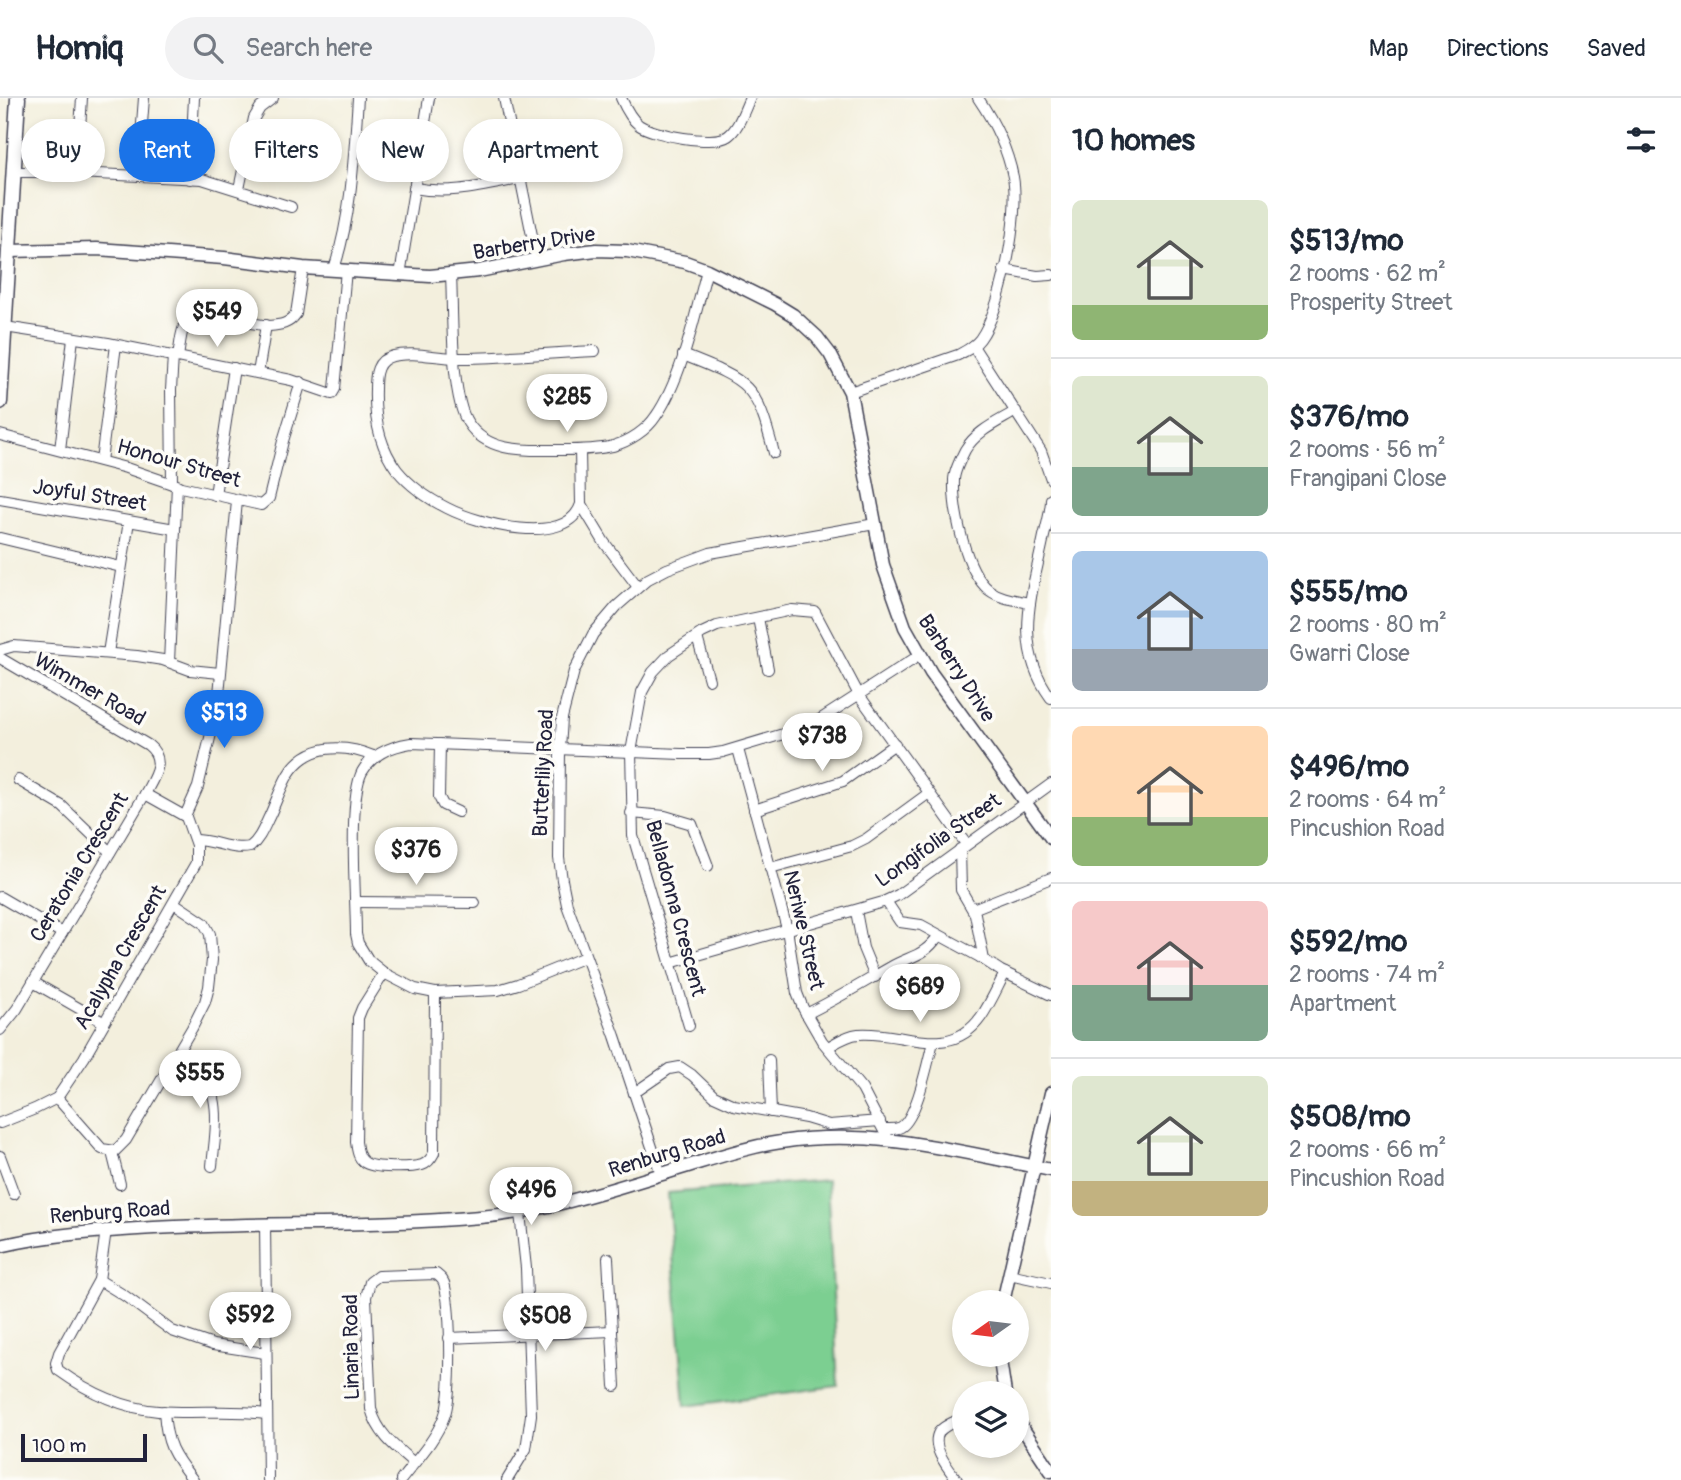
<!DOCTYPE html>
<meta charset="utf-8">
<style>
body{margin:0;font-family:Pangolin,sans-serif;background:#f2f2f3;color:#1f2937;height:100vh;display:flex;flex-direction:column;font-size:26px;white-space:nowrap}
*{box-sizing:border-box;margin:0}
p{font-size:23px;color:#747a83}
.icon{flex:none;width:38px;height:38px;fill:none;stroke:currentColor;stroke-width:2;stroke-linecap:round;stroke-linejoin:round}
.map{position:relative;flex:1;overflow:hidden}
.drawer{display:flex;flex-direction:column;background:#fff;width:630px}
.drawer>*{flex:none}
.top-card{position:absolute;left:21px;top:21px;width:665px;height:63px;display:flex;gap:14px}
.needle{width:46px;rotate:256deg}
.buttons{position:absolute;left:952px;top:1192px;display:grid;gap:14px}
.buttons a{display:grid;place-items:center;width:77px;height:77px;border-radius:50%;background:#fff;box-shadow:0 4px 10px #0003;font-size:35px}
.scale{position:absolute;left:21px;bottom:18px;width:126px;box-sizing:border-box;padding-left:7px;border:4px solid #22223b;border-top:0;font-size:19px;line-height:24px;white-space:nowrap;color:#22223b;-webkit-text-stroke:5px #fdfcf7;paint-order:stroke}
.price{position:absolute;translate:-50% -60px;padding:0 16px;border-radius:24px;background:#fff;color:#222;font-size:23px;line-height:46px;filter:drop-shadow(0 2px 4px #0008)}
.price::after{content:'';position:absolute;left:50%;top:42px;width:21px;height:16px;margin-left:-10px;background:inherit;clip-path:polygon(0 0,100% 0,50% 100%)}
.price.active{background:#1a73e8;color:#fff}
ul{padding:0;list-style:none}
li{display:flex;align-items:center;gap:21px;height:175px;padding:0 21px}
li+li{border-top:2px solid #e0e1e3}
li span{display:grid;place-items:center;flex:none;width:196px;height:140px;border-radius:10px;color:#555}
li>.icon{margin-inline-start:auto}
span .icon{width:84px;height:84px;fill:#fffc;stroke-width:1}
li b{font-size:30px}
h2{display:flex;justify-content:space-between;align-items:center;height:84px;padding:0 21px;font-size:30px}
.tag{padding:0 24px;border-radius:32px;background:#fff;box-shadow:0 4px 10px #0003;font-size:24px;line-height:63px}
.tag.active{background:#1a73e8;color:#fff}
header{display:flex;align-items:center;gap:42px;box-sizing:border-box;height:98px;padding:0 35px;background:#fff;border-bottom:2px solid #e0e1e3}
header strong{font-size:33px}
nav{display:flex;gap:38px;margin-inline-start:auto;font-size:24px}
.search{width:490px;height:63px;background:#f2f2f3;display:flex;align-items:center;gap:18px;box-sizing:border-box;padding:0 24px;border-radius:38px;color:#747a83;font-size:26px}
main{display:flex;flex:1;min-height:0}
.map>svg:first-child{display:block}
.pitch{fill:#7bcf91;stroke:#4e7866;stroke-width:2}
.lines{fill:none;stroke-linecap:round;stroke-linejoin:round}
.minor-casing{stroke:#414153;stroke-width:12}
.tertiary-casing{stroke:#414153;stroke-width:15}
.secondary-casing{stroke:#414153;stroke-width:17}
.minor{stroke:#fff;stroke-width:10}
.tertiary{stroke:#fff;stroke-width:12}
.secondary{stroke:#fff;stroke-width:14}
.labels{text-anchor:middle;stroke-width:7;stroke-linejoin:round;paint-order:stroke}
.street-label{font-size:21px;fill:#22223b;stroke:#fdfcf7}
</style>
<header>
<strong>Homiq</strong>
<div class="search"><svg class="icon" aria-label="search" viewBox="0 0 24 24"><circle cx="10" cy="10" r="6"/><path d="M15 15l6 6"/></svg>Search here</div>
<nav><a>Map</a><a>Directions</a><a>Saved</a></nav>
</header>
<main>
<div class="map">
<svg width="1051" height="1382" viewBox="0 0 1051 1382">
<rect width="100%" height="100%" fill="#fdfcf7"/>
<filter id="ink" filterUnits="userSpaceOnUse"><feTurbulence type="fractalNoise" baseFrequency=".0143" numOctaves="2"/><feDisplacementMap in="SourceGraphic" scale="14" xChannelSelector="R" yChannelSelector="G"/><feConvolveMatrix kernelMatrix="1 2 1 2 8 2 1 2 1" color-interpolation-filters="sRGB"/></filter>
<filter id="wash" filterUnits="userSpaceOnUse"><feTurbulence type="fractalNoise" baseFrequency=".00686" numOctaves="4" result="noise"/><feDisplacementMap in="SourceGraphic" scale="28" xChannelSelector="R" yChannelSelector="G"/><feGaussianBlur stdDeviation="1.57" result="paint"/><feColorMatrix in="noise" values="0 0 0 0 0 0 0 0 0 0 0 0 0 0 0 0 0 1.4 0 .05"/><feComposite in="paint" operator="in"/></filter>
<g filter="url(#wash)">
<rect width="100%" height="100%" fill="#f3efdd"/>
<polygon class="pitch" points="827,1082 838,1288 685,1308 668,1095"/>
</g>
<g filter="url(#ink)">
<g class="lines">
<g class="minor-casing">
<g id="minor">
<polyline points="504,0 537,162"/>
<path d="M621,0c4,9 10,21 18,27 14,10 75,21 89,11 11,-8 16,-26 22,-38"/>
<polyline points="14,74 56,74 202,81 291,109"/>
<polyline points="77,75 82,0"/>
<polyline points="138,77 144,0"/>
<polyline points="190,81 194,0"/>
<path d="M414,90c36,7 69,-2 105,-9"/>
<polyline points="239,91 254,20 260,10 273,0"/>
<path d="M334,171c18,-55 20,-114 24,-171"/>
<polyline points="1004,172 1037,178 1051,177"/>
<polyline points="400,177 429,0"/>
<path d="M451,177c2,35 -1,121 17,148 20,31 60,27 92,27 18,0 36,0 53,-4 17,-5 34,-16 43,-30 26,-37 39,-102 51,-146"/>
<polyline points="5,229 108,245 291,282 332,296 335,291 346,172"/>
<polyline points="973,248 1041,353 1051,381"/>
<path d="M683,257c66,26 73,28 91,98"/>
<path d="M178,259c3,-16 2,-36 18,-43l73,12c12,-1 20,-2 27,-12l7,-46"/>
<polyline points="258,275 266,227"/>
<path d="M850,294l108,-37c9,-5 16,-8 22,-16 22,-30 40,-125 33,-162 -6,-30 -18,-54 -35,-79"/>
<path d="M1016,313c-18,11 -40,20 -51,39 -4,8 -11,21 -11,30 -1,29 11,91 35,110 12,9 27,10 41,13"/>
<polyline points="0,337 126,370 181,389 261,407 269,400 283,343 301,284"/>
<polyline points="60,352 73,240"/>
<path d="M580,352l1,54c-14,44 -103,20 -134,4 -18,-9 -37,-22 -50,-38 -18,-24 -23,-52 -22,-81 0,-15 1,-29 18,-33 20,-5 44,2 64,2 46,0 92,-5 138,-7"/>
<polyline points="101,363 116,247"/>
<polyline points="172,386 171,292 173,258"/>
<polyline points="215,397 234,270"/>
<polyline points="0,401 175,431"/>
<path d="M1051,401c0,12 -4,25 -7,37 -12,59 -32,109 7,162"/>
<polyline points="581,406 604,444 638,489"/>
<polyline points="0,440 121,469"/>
<polyline points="758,520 768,571"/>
<polyline points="697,539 709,582"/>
<polyline points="0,552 14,548 137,558 163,562 190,572 220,575"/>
<polyline points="108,555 129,423"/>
<path d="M0,560l148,87c19,15 6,32 -3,49l-112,188 -16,27 -17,21"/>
<polyline points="169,564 177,387"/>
<polyline points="440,646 439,699 443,707 458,714"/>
<polyline points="738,651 787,831 797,895 803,910 822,943 862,991 888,1041"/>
<polyline points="18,682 62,708 110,754"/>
<polyline points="754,712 843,683 895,646"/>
<polyline points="631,715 665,718 692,726 708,768"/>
<polyline points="185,718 198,689 218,607 237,403"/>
<path d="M195,742c19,0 37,11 55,7 10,-8 14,-20 20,-32 6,-13 11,-28 18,-40 20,-33 57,-31 88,-18"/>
<polyline points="960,751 961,792 975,816 984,862"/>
<polyline points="770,770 852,748 866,741 929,695"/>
<polyline points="0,799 62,835"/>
<polyline points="886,803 900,824 921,827 978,858 1001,873 1051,897"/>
<polyline points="356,804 475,805"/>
<polyline points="973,811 1051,780"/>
<polyline points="856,813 863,850 875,879"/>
<path d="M585,859l-67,27 -20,6 -63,3 -20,-4 -31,-16 -15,-12 -11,-18 -2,-9c0,-35 -8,-135 6,-162 10,-18 30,-26 49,-29l270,11h28l14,-2 87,-26 110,-71"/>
<polyline points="670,865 883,804 898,797 1051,686"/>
<path d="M384,875l-22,35 -4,10 -2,124c1,7 2,16 8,20 9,7 48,6 58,3 6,-2 9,-6 12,-12l1,-160"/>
<polyline points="33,884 103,924"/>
<path d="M806,916c29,-14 55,-30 83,-46 22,-13 34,-10 50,-33"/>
<polyline points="689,928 633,738 631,654 642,594 653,574 669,557 702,535 717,528 792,512 815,514 859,597 966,746"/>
<path d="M828,949c9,-5 19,-12 30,-13 44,-4 91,28 123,-17 9,-13 16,-29 24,-44"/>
<path d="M172,962c11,6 25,11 33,20 18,19 9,63 7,86"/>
<polyline points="769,962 771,1014"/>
<polyline points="634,995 669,971 680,969 692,977 714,998 734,1007 806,1020 829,1027 880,1023"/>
<polyline points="57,1000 102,1051 115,1053 126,1042 192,930 205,904 209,889 212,862 210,836 204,825 174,805"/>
<polyline points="0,1025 35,1011 57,1000 84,960 196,765 196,747 186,719 145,696"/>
<path d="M884,1031c6,0 11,1 17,-2 16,-10 27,-66 32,-85"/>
<polyline points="112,1054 120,1086"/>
<polyline points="0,1058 14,1096"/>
<polyline points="661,1076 615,938 567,807 562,782 559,760 560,652 562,620 574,573 593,536 617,508 648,481 667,471 710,455 875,426"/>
<polyline points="265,1126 268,1382"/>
<path d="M106,1132l-7,50 -40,73 -3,10 2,7c29,21 64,38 100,41 36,3 72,-2 108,3"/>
<polyline points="608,1160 615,1288"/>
<polyline points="1009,1176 1051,1185"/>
<polyline points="99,1182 125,1198 172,1233 213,1247 265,1255"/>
<polyline points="449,1240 612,1233"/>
<path d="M164,1313c2,33 9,44 29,69"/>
<path d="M401,1382c15,-20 34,-39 43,-63 9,-22 7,-106 1,-130 -1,-7 -4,-9 -9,-13l-58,2 -8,6 -4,15 5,112c7,25 24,38 43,54"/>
<polyline points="507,1382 526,1351 531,1317 526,1170 520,1115"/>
<path d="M957,1382c-8,-11 -27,-33 -18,-48 5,-7 18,-11 25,-15"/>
</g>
</g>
<g class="tertiary-casing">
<g id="tertiary">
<polyline points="9,153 97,151 224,160 303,170 430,178 479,173 564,156 596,152 627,153 685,164 707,172 775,206 793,217 817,239 830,256 850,294 883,467 905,529 931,575 1051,740"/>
<path d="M0,1148c51,-12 102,-15 154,-18 109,-6 218,-1 326,-11 68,-6 133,-28 198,-48 34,-10 68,-22 103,-27 94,-14 179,10 270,28"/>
<polyline points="1003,1204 1051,995"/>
<polyline points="999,1256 1005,1295"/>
<polyline points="1017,1322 1051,1373"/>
</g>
</g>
<g class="secondary-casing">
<polyline id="secondary" points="0,304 18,0"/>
</g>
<use href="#minor" class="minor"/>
<use href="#tertiary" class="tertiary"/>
<use href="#secondary" class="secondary"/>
</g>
</g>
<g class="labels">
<g class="street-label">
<text transform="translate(534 145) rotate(-9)" y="7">Barberry Drive</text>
<text transform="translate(179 365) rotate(16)" y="7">Honour Street</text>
<text transform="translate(90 397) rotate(9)" y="7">Joyful Street</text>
<text transform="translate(957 570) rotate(57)" y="7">Barberry Drive</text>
<text transform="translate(90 591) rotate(30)" y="7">Wimmer Road</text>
<text transform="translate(543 675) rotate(-87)" y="7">Butterlily Road</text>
<text transform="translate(938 742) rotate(-35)" y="7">Longifolia Street</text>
<text transform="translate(79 769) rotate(-59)" y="7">Ceratonia Crescent</text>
<text transform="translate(676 810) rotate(75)" y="7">Belladonna Crescent</text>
<text transform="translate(804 832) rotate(77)" y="7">Neriwe Street</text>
<text transform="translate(120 859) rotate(-60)" y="7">Acalypha Crescent</text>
<text transform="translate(667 1055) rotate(-17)" y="7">Renburg Road</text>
<text transform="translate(110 1114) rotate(-4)" y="7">Renburg Road</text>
<text transform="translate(351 1249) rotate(-91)" y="7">Linaria Road</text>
</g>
</g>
</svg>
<div class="buttons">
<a><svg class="needle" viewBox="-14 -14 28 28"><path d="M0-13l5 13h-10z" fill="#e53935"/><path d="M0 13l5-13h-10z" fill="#747a83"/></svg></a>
<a><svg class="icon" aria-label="layers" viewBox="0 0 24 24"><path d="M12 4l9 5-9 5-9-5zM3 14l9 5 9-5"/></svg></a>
</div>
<div class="scale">100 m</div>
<b class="price" style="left:217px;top:251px">$549</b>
<b class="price" style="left:567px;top:336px">$285</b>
<b class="price active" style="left:224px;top:652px">$513</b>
<b class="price" style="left:822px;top:675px">$738</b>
<b class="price" style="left:416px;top:789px">$376</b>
<b class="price" style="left:920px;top:926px">$689</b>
<b class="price" style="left:200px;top:1012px">$555</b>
<b class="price" style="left:531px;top:1129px">$496</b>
<b class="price" style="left:250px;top:1254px">$592</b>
<b class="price" style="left:545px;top:1255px">$508</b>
<div class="top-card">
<a class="tag">Buy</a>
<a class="tag active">Rent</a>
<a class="tag">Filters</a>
<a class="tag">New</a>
<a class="tag">Apartment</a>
</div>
</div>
<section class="drawer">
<h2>10 homes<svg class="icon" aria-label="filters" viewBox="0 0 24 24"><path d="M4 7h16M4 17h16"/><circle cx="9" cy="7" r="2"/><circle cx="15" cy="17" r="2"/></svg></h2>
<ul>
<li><span style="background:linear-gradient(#dfe7d0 75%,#8fb573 0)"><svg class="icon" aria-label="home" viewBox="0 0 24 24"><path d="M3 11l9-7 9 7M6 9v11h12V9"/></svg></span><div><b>$513/mo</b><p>2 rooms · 62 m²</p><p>Prosperity Street</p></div></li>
<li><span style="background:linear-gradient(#dfe7d0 65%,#7fa58c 0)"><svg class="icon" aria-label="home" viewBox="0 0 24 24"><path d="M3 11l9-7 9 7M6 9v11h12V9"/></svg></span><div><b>$376/mo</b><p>2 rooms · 56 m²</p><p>Frangipani Close</p></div></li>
<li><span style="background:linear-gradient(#a9c7e8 70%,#9aa5b1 0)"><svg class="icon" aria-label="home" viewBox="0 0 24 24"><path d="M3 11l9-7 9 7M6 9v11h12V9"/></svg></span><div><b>$555/mo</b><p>2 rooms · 80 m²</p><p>Gwarri Close</p></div></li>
<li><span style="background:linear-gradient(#ffd9b3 65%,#8fb573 0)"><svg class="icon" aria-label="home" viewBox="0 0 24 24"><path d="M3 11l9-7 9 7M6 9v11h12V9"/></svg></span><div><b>$496/mo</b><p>2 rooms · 64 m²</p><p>Pincushion Road</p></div></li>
<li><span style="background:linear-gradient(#f6c9c9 60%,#7fa58c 0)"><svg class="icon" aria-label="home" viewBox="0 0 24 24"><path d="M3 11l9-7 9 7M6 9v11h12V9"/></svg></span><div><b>$592/mo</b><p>2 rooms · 74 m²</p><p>Apartment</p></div></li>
<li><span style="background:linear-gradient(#dfe7d0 75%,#c2b280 0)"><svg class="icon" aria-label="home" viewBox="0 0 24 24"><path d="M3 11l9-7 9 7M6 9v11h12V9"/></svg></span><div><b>$508/mo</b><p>2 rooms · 66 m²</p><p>Pincushion Road</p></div></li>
</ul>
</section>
</main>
